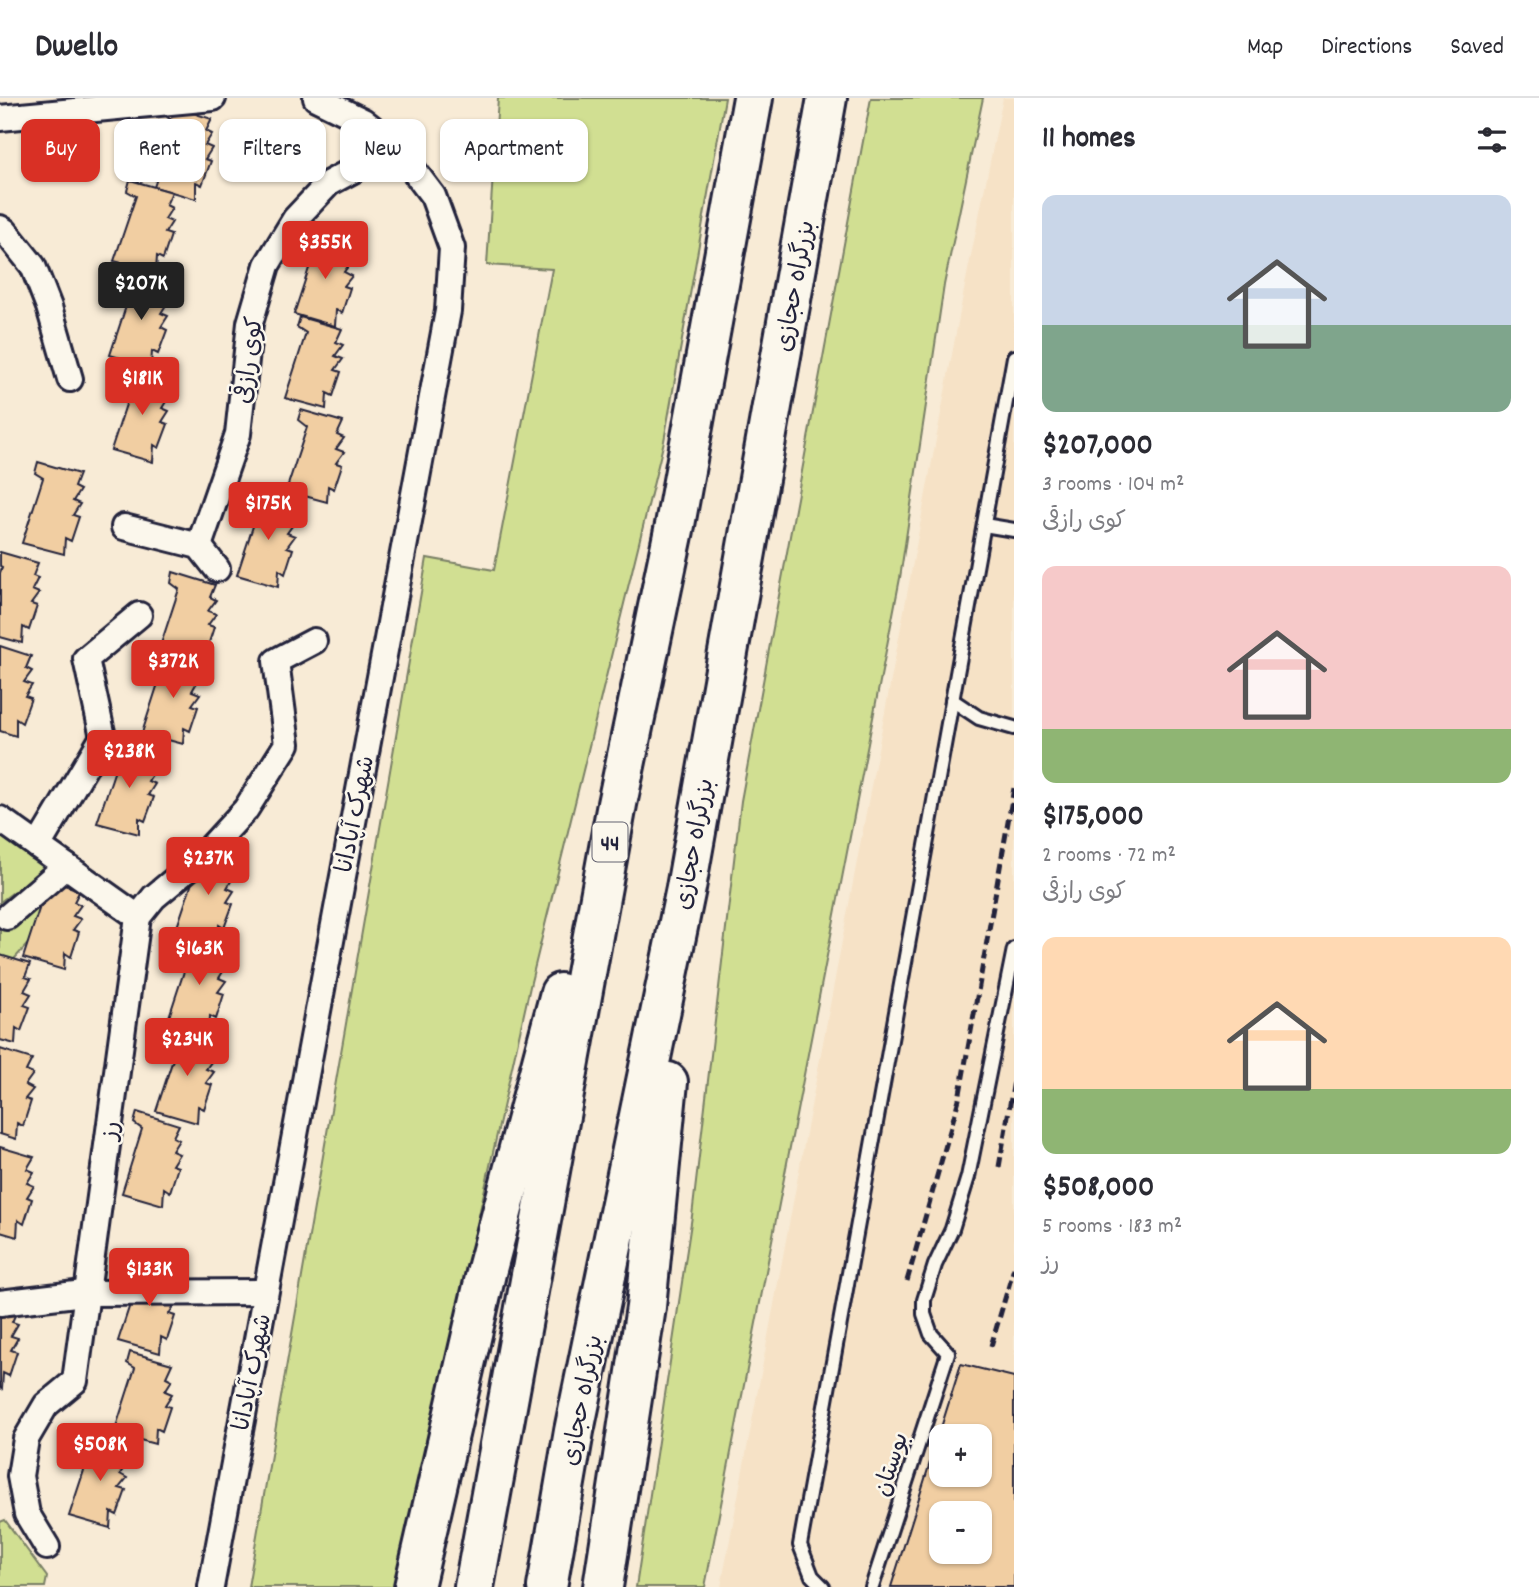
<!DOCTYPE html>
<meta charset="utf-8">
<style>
body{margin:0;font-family:Dekko,"Playpen Sans Arabic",sans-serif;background:#f7f7f7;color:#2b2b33;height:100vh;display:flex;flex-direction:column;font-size:26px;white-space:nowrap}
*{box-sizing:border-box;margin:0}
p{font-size:23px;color:#7c7c81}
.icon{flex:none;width:38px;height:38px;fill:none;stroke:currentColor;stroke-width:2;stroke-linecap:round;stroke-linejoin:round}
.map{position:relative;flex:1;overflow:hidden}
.details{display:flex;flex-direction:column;background:#fff;width:525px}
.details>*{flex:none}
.guide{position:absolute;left:21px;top:21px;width:665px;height:63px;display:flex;gap:14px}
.buttons{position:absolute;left:929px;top:1326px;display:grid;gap:14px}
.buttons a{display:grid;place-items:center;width:63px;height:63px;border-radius:14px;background:#fff;box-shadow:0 2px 5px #0004;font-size:35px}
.price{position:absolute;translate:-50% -60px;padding:0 16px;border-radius:7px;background:#d93025;color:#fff;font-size:23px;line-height:46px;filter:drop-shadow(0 2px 4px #0008)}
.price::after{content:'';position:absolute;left:50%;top:42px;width:21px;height:16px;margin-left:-10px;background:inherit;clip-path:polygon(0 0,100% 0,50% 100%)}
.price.active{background:#222;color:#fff}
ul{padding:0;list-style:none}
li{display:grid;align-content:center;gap:14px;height:371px;padding:0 28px}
li span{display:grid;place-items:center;height:217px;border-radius:14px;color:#555}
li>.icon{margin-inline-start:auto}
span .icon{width:126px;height:126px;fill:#fffc;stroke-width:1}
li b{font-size:30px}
h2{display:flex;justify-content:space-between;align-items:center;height:84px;padding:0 28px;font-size:30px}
.chip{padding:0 24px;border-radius:14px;background:#fff;box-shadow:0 2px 5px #0004;font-size:24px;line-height:63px}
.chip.active{background:#d93025;color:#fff}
header{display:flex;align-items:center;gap:42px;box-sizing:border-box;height:98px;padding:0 35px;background:#fff;border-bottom:2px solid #e1e1e2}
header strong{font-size:33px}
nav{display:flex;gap:38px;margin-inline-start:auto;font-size:24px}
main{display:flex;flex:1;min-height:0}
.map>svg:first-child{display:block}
.built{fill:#f6e2c6;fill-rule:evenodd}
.green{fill:#d1df92;stroke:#7a8066;stroke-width:2}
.building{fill:#f1cea2;stroke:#22223b;stroke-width:2;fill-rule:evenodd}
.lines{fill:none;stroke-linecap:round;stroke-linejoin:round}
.lane-casing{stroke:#22223b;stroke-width:18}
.street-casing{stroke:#22223b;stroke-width:30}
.highway-casing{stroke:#22223b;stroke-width:44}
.lane{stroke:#fbf7ec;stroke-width:12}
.street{stroke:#fbf7ec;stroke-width:24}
.highway{stroke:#fbf7ec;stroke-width:38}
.rail{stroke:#22223b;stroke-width:5;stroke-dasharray:10 5;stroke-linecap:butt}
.labels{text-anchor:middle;stroke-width:5;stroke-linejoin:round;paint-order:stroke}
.shield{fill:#fbf7ec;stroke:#636270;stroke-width:2}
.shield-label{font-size:23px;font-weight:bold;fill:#22223b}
.street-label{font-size:24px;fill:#22223b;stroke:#fbf7ec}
</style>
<header>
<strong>Dwello</strong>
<nav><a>Map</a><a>Directions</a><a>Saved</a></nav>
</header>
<main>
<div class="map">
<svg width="1014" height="1489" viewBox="0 0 1014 1489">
<rect width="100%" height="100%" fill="#f8ebd6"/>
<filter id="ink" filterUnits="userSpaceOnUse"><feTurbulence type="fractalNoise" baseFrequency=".0143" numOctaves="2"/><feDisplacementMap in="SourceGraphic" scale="14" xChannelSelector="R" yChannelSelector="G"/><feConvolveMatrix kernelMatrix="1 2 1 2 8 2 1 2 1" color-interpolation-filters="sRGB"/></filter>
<g filter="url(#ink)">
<path class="built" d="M1003,0h11v1489h-293l244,-1302zM942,1339h38v38h-38zM942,1416h38v38h-38z"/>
<g class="green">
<polygon points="498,0 725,0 664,343 531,884 396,1489 248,1489 427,460 494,472 552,171 487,167"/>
<polygon points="871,0 983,0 944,187 900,480 705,1489 636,1489 692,1118 741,703"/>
<polygon points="0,736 48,768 0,804"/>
<polygon points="56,797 42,830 7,869 0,905 0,826 13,828"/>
<polygon points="5,1422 47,1479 45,1489 0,1489 0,1424"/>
</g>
<g class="building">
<polygon points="170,8 212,21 206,33 212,36 205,47 212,50 205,61 211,63 202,87 196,84 196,101 154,89 176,25 167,19"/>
<polygon points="130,82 172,94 166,107 172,110 165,121 172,124 165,135 171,137 163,161 157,158 156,174 114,163 136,98 127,93"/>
<polygon points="309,135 351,148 345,160 352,163 344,174 352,178 344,188 350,190 342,215 336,212 335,228 294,216 315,152 306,146"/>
<polygon points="126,176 167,189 162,201 168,204 161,215 168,218 161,229 167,232 158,256 152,253 151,269 110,257 131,193 123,187"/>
<polygon points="300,219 342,231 336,244 343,247 335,258 343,261 335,272 341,274 333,298 327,295 326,311 285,300 306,235 297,229"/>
<polygon points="127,271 169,284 163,296 169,299 162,310 169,313 162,324 168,326 159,350 154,347 153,364 111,352 132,288 124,282"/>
<polygon points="301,312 343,324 337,337 344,340 336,351 344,354 336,365 342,367 334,391 328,388 327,404 286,393 307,329 298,322"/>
<polygon points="38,364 79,376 74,389 80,392 73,403 80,406 73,417 79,419 71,443 65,440 64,456 22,445 43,380 35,375"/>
<polygon points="252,396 294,409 288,421 295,424 287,435 295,438 287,449 293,451 285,476 279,472 278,489 237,477 258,413 249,407"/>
<polygon points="0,454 38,465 33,478 38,480 32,492 39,495 31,506 37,508 29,532 23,529 22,545 0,539 0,475 2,469 0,468"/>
<polygon points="173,474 215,487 210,499 216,502 208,513 216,516 208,527 214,529 206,554 200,551 199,567 158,555 179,491 171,485"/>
<polygon points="0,548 31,558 26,570 32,573 24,584 32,587 25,598 31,600 22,625 16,621 16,638 0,633"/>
<polygon points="157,554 199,566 193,579 199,581 192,593 200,596 192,607 198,609 190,633 184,630 183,646 142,635 163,570 154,564"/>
<polygon points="113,644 155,657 149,669 155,672 148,683 155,686 148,697 154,699 145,723 139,720 139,736 97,725 119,660 110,654"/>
<polygon points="192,751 234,763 228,776 234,778 227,790 234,793 227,804 233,806 224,830 219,827 218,843 176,832 198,767 189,762"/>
<polygon points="38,779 80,792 74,804 81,807 73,818 81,821 73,832 79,834 71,859 65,855 64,872 23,860 44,796"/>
<polygon points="184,841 225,854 219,866 226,869 219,880 226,883 218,894 224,896 216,921 210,918 209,934 168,922 189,858 181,852"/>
<polygon points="0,857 30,866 25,879 31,881 24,893 31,896 24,907 30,909 21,933 16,930 15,946 0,942"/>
<polygon points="171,932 213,945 207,957 214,960 206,971 214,974 206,985 212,987 204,1011 198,1008 197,1025 156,1013 177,949 168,942"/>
<polygon points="0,951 32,961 26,973 33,976 25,987 33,991 25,1001 31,1003 23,1028 17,1025 16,1041 0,1036"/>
<polygon points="137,1014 179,1027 173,1039 179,1042 172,1053 179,1056 172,1067 178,1069 170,1094 164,1090 163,1107 122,1095 142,1031 134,1025"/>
<polygon points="0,1049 34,1059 27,1071 34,1074 27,1085 34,1088 27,1099 32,1101 24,1126 18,1122 17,1139 0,1134"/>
<polygon points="134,1162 175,1175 170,1187 176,1205 169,1216 175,1218 167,1242 161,1239 160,1255 118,1243 139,1179 131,1173"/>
<polygon points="0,1206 18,1211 12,1224 18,1226 11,1238 18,1240 11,1252 17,1254 9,1278 3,1275 2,1291 0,1290"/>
<polygon points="130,1254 172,1266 166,1279 172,1282 165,1293 172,1296 165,1307 170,1309 162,1333 156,1330 155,1346 114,1335 135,1270 127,1265"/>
<path d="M961,1266l53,13v210h-123zM942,1339h38v38h-38zM942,1416h38v38h-38z"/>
<polygon points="85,1337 126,1350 121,1362 127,1365 120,1376 127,1380 119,1390 126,1392 117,1417 111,1414 110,1430 69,1418 90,1354 82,1348"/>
</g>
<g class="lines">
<g class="lane-casing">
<g id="lane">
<polyline points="984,427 1014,432"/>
<polyline points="952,602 979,620 1014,630"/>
<polyline points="823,1489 812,1478 800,1447 1014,259"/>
<polyline points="872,1489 948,1255 931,1236 924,1216 924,1202 935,1167 952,1131 968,1079 1014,851"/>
</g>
</g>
<g class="street-casing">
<g id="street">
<polyline points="0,20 213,0"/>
<polyline points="0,130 5,133 33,168 49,209 70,281"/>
<polyline points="124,429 199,448 217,471"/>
<polyline points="199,448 238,336 250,225 267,167 295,121 329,85 396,49"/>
<polyline points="0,721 138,819"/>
<polyline points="38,748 103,639 86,561 139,517"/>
<polyline points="7,819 66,768"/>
<polyline points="0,1205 84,1195 265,1194"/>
<polyline points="47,1449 27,1416 20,1378 26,1341 46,1307 75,1283 138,819 154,799 201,760 246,711 287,646 276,563 314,543"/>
<polyline points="211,1489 448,213 452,150 433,98 396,49 363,23 316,0"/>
</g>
</g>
<g class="highway-casing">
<g id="highway">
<polyline points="414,1489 486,1175 560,895"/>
<polyline points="474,1489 617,706 675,427 753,0"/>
<polyline points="547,1489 574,1333 686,790 827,0"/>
<polyline points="603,1489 646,1209 668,984"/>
</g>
</g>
<use href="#lane" class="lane"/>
<use href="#street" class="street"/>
<use href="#highway" class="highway"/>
<g class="rail">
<polyline points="999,1069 1014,983"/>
<polyline points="907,1183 959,1001 1014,690"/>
<polyline points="991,1248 1014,1170"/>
</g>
</g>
</g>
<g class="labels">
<rect class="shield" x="592.5" y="724.5" width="35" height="39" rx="5"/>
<g class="shield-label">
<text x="610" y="752">44</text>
</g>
<g class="street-label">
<text transform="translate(794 188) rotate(-80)" y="8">بزرگراه حجازی</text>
<text transform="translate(248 262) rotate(-82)" y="8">کوی رازقی</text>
<text transform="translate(354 716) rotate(-79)" y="8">شهرک آپادانا</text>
<text transform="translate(693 746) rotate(-80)" y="8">بزرگراه حجازی</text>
<text transform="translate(109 1032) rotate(-82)" y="8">رز</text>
<text transform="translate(251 1274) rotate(-79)" y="8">شهرک آپادانا</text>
<text transform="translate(581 1302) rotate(-79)" y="8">بزرگراه حجازی</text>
<text transform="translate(890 1366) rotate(-72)" y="8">بوستان</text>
</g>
</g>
</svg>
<div class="buttons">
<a>+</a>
<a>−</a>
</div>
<b class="price" style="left:325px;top:183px">$355K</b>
<b class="price active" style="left:141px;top:224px">$207K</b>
<b class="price" style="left:142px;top:319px">$181K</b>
<b class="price" style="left:268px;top:444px">$175K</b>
<b class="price" style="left:173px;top:602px">$372K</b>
<b class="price" style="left:129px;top:692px">$238K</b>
<b class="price" style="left:208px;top:799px">$237K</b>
<b class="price" style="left:199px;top:889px">$163K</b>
<b class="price" style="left:187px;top:980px">$234K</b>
<b class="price" style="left:149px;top:1210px">$133K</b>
<b class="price" style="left:100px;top:1385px">$508K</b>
<div class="guide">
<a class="chip active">Buy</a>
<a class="chip">Rent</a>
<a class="chip">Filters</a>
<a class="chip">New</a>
<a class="chip">Apartment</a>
</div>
</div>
<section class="details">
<h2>11 homes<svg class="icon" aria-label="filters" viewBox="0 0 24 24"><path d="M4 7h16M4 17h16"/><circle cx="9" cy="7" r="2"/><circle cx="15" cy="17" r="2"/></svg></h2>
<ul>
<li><span style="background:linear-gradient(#c9d6e8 60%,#7fa58c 0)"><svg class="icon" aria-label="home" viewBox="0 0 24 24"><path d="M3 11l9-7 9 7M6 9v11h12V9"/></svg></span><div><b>$207,000</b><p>3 rooms · 104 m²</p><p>کوی رازقی</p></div></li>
<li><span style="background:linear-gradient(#f6c9c9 75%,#8fb573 0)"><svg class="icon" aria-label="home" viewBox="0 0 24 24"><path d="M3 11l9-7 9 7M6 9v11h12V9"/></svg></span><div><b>$175,000</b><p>2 rooms · 72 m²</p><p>کوی رازقی</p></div></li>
<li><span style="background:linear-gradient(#ffd9b3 70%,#8fb573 0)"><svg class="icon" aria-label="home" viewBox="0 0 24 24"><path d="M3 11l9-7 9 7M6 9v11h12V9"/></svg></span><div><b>$508,000</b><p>5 rooms · 183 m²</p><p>رز</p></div></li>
</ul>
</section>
</main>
